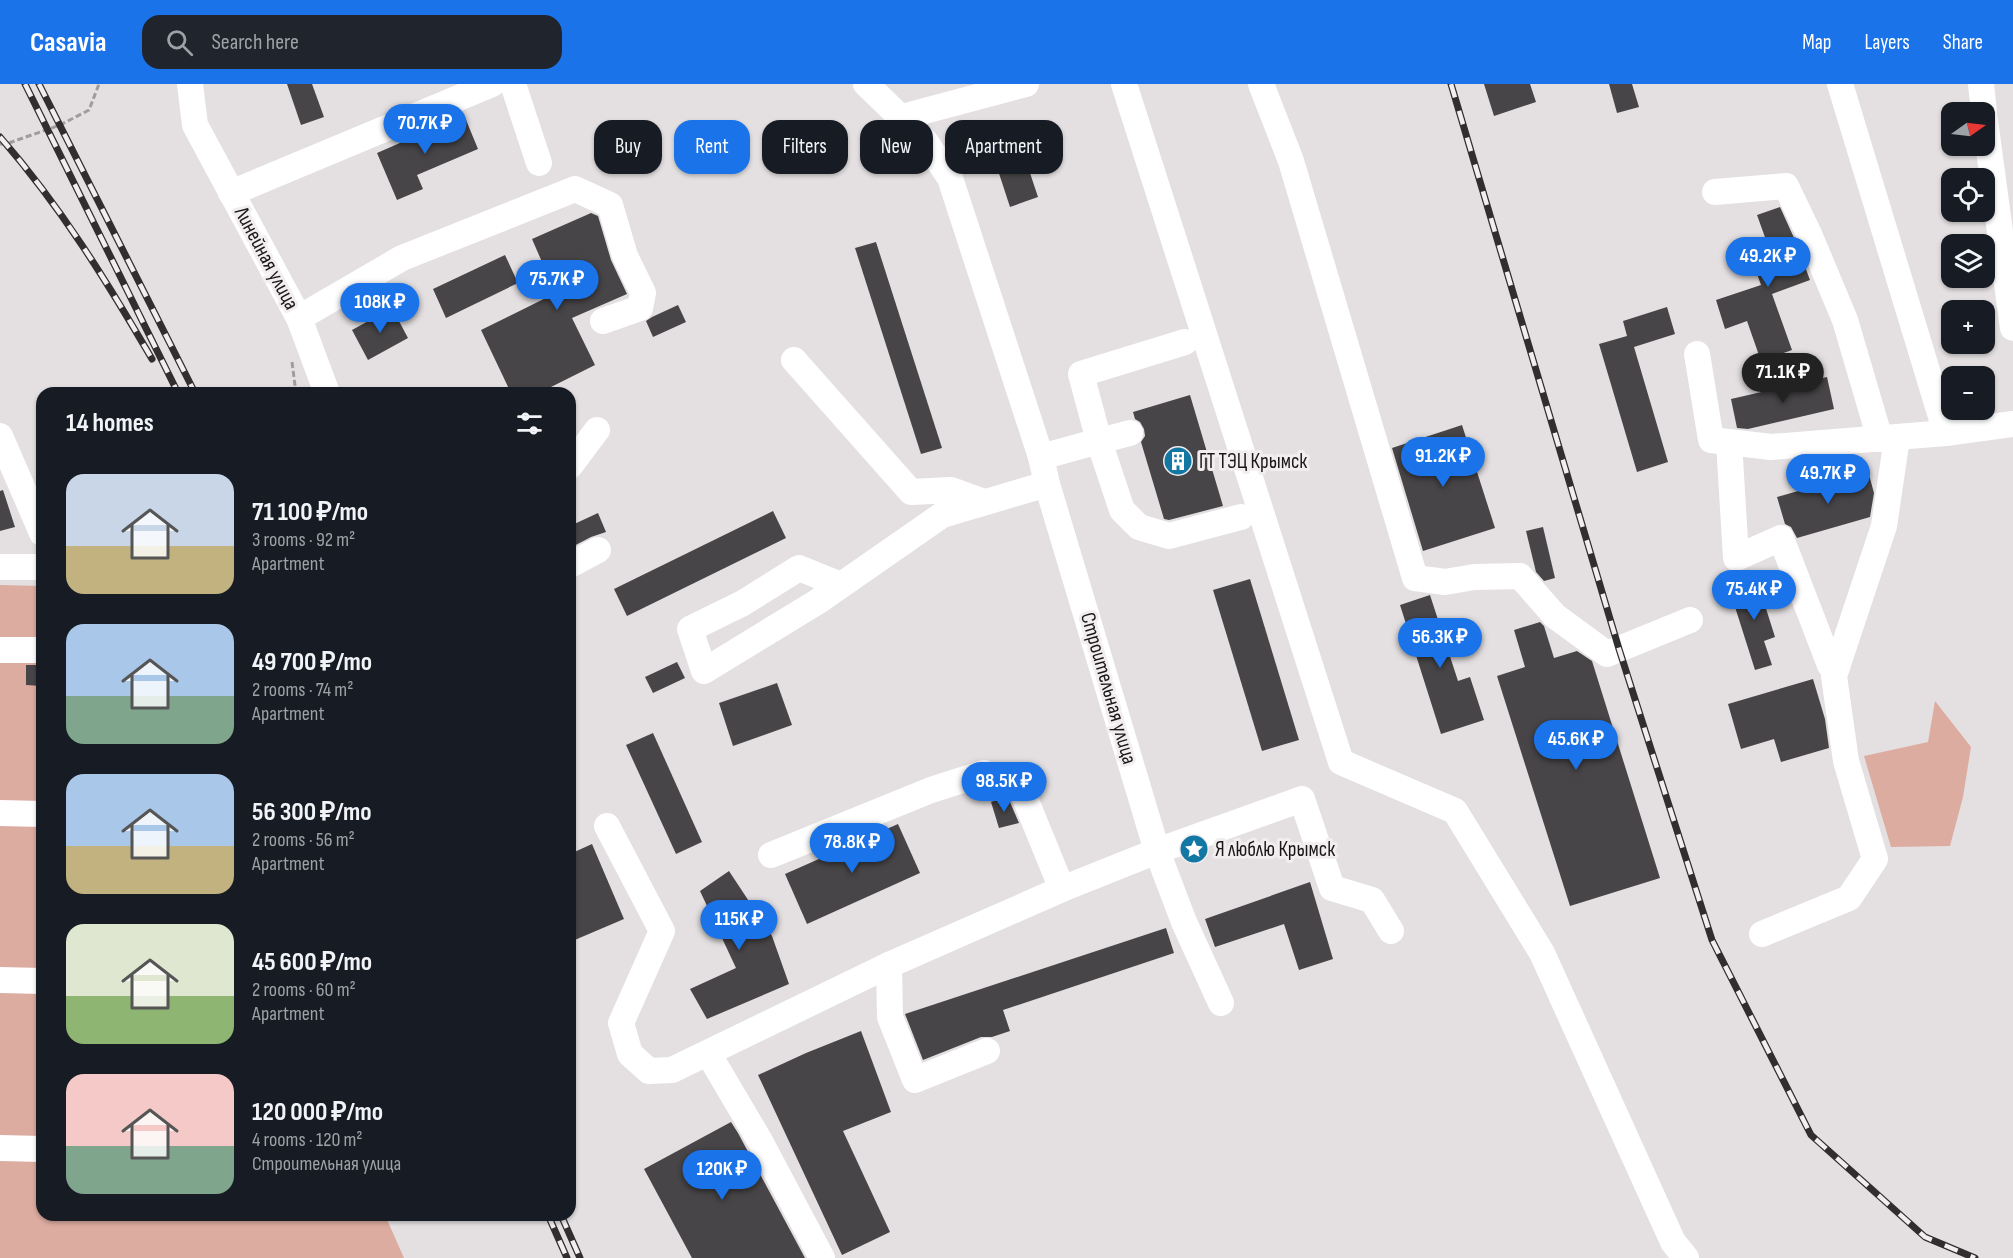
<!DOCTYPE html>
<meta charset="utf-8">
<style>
body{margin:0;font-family:"Sofia Sans Condensed",sans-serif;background:#20242c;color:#f1f3f6;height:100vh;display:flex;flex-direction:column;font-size:22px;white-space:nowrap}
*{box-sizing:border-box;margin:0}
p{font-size:20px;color:#9ea1a6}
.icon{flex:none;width:33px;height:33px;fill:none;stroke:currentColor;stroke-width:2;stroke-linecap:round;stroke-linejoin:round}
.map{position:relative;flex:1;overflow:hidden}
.panel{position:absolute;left:36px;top:303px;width:540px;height:834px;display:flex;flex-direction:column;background:#171b24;border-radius:18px;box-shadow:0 2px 4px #0004}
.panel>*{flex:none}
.banner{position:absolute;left:594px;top:36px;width:570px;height:54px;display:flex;gap:12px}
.needle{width:39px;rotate:76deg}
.tools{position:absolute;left:1941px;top:18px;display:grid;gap:12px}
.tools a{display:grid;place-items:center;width:54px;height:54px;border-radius:12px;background:#171b24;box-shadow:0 2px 4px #0004;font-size:30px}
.price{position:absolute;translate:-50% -51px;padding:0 14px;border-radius:21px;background:#1a73e8;color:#fff;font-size:20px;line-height:39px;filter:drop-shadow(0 2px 3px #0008)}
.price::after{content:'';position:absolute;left:50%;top:36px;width:18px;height:14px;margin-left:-9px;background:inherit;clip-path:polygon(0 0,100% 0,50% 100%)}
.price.on{background:#222;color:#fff}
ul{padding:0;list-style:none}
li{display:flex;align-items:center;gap:18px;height:150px;padding:0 30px}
li span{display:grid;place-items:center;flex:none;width:168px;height:120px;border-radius:18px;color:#555}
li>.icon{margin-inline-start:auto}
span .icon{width:72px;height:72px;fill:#fffc;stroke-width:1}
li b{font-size:26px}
h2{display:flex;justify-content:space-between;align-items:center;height:72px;padding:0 30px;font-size:26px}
.pill{padding:0 21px;border-radius:18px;background:#171b24;box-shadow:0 2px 4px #0004;font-size:21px;line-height:54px}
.pill.on{background:#1a73e8;color:#fff}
header{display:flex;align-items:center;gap:36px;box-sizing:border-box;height:84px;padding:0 30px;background:#1a73e8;color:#fff}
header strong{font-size:28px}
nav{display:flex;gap:33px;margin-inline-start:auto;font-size:21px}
.search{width:420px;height:54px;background:#20242c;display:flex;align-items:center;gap:15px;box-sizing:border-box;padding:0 21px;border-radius:18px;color:#9ea1a6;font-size:22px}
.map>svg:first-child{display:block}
.green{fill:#ddaca0}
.building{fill:#474547}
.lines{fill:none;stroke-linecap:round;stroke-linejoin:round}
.path{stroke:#a09c9e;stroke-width:3;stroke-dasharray:6 3;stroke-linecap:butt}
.minor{stroke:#fff;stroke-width:26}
.rail-casing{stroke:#302e2f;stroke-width:7}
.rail{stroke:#f2edef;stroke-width:4.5;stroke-dasharray:14;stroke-linecap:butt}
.labels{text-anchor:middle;stroke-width:6;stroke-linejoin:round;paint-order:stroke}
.street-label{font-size:21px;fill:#191718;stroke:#f2edef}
.poi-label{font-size:21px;fill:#191718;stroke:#f2edef;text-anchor:start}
</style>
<header>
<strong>Casavia</strong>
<div class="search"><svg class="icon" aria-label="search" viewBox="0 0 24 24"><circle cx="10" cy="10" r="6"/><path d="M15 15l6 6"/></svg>Search here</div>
<nav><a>Map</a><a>Layers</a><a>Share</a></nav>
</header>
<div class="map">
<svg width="2013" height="1174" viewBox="0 0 2013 1174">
<rect width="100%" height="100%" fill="#e4e0e2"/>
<g class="green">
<polygon points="0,501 42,502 42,1131 385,1131 404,1174 0,1174"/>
<polygon points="1935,617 1971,663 1963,713 1950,762 1891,763 1864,672 1928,658"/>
</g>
<g class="building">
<polygon points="287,0 312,0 324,33 301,41"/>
<polygon points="1484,0 1530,0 1536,18 1494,32"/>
<polygon points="1609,0 1632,0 1639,23 1617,29"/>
<polygon points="464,31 478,65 417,91 423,105 397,116 377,69"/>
<polygon points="1020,59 1038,113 1010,123 992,68"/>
<polygon points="1780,123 1795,156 1810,196 1772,210 1792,266 1761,277 1747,237 1725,245 1716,216 1761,201 1752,176 1771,170 1757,131"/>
<polygon points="591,129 598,132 611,176 627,210 572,234 595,281 539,309 511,309 481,246 574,200 563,177 545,185 532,155"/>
<polygon points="876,158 942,364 921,370 855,164"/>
<polygon points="505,171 518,199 446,234 433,205"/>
<polygon points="678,221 686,238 653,253 646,237 652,233"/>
<polygon points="1667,223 1675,250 1634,263 1668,378 1637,388 1599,260 1627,252 1623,237"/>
<polygon points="392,224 408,254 368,276 352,246"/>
<polygon points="1827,293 1834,325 1748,345 1737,344 1731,315"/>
<polygon points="1190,311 1223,422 1169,436 1164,435 1141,358 1145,352 1144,345 1140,338 1135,335 1133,328"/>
<polygon points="1462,341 1495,444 1423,467 1392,364"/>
<polygon points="1868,387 1874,409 1870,433 1797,454 1791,443 1785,440 1777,413"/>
<polygon points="3,406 15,443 0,447 0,407"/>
<polygon points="773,427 786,454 627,532 614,505"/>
<polygon points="598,429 606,448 591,453 570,464 570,442"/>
<polygon points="1543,443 1555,494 1544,497 1536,488 1526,447"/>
<polygon points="1250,495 1299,656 1262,667 1213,506"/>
<polygon points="1757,496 1775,553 1764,557 1772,581 1755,586 1729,504"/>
<polygon points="1430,511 1458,597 1470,593 1484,636 1441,650 1400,521"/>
<polygon points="1540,538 1544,542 1554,574 1577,567 1592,577 1660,794 1570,822 1497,592 1525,583 1514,546"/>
<polygon points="677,578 685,594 653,609 645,593"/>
<polygon points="26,581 42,581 42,602 26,601"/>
<polygon points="1813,595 1825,635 1829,664 1781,678 1774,655 1741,665 1728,620"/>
<polygon points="777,599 792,641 733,662 719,619"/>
<polygon points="653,649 702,758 676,770 626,661"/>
<polygon points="1002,714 1010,718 1019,739 999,744 991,718"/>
<polygon points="898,740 920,789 807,840 785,790"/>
<polygon points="592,760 624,835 570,858 570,770"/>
<polygon points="729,787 772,852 789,900 707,935 690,905 736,884 700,807"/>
<polygon points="1310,798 1333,875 1299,886 1284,840 1215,863 1205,835"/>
<polygon points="1166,844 1174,869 1003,926 1010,947 992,953 981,953 923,976 905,930"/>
<polygon points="861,947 891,1028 843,1047 890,1148 842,1171 758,991 806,969"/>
<polygon points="731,1038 738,1049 805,1174 692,1174 644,1085"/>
</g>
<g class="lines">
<g class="path">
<polyline points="0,60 6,60 60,41 89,26 99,0"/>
<polyline points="292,278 296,309"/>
</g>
<g class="minor">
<polyline points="190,0 195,41 299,234 402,174 575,105 610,121 625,172 643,209 640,224 603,237"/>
<polyline points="513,0 539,79"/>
<polyline points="866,0 925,57 950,94 1041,373 1047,400 1157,767 1184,838 1221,919"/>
<polyline points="1124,0 1341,678 1455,727 1542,869 1673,1158 1686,1174"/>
<polyline points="1261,0 1291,77 1415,494 1445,498 1474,493 1520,492 1555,532 1607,570 1690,536"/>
<polyline points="1840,0 1946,349 2013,340"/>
<polyline points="1981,0 1984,28"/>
<polyline points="1984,29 2013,244"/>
<polyline points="902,33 1026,0"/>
<polyline points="1715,108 1786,102 1809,150 1845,236 1880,355"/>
<polyline points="231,109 492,0"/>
<polyline points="299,234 327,309"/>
<polyline points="1697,270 1711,356 1771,363 1946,349"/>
<polyline points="794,276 911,408 951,406 984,418"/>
<polyline points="1130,349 1099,357 1081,290 1185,258"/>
<polyline points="0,352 42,449"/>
<polyline points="1729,358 1736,474 1781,454 1830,581 1837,583"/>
<polyline points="1041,373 1099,357 1122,426 1139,443 1169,452 1241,433"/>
<polyline points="570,382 597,346"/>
<polyline points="570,481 598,466"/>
<polyline points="0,483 42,483"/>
<polyline points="841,501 799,484 743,519 690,545 704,587 817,518 942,431 1047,400"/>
<polyline points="0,566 42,566"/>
<polyline points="0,729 42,730"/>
<polyline points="607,742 662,847 621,939 630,970 649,987 672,986 889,881 1062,805 1157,767 1302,715 1332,804 1372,816 1391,847"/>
<polyline points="771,771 931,706 984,689 1022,707 1062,805"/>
<polyline points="1762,850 1849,814 1875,775 1846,677 1834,592 1884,442 1897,354"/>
<polyline points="889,881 890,933 915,996 987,967"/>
<polyline points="0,896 42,897"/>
<polyline points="708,969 760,1057 822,1174"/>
<polyline points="0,1064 42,1065"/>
</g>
<g class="rail-casing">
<g id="rail">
<polyline points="25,0 178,309"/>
<polyline points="39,0 195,309"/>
<polyline points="1451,0 1619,565 1712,856 1811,1051 1925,1153 1975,1174"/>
<path d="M0,53c61,70 106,143 152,222"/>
<polyline points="548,1131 567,1174"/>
<polyline points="561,1131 580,1174"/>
</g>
</g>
<use href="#rail" class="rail"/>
</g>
<defs>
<g id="building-disc" transform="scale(1.5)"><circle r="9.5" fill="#1277a3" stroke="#f2edef"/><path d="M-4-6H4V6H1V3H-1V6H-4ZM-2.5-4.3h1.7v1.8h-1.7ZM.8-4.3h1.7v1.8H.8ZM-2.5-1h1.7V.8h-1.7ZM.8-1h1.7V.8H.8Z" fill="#fff"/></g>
<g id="sight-disc" transform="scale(1.5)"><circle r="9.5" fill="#1277a3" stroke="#f2edef"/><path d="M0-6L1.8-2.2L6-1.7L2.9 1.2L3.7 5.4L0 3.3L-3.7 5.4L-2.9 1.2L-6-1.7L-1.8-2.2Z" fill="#fff"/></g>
</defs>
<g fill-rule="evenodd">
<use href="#building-disc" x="1178" y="377"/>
<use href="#sight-disc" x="1194" y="765"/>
</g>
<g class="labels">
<g class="street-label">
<text transform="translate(267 174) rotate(62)" y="7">Линейная улица</text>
<text transform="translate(1109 604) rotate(74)" y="7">Строительная улица</text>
</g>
<g class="poi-label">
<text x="1199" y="384">ГТ ТЭЦ Крымск</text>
<text x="1215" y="772">Я люблю Крымск</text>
</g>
</g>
</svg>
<div class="tools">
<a><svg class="needle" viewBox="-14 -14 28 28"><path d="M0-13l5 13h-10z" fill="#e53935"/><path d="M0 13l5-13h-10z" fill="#9ea1a6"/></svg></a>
<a><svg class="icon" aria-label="locate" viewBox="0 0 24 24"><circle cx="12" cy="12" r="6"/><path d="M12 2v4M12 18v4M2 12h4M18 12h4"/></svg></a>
<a><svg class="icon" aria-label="layers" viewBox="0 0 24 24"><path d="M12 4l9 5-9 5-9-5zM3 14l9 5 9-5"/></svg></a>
<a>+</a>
<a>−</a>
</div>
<b class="price" style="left:425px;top:71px">70.7K ₽</b>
<b class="price" style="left:1768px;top:204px">49.2K ₽</b>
<b class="price" style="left:557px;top:227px">75.7K ₽</b>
<b class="price" style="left:380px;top:250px">108K ₽</b>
<b class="price on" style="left:1783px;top:320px">71.1K ₽</b>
<b class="price" style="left:1443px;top:404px">91.2K ₽</b>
<b class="price" style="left:1828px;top:421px">49.7K ₽</b>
<b class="price" style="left:1754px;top:537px">75.4K ₽</b>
<b class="price" style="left:1440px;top:585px">56.3K ₽</b>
<b class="price" style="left:1576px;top:687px">45.6K ₽</b>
<b class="price" style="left:1004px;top:729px">98.5K ₽</b>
<b class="price" style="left:852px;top:790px">78.8K ₽</b>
<b class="price" style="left:739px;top:867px">115K ₽</b>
<b class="price" style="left:722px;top:1117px">120K ₽</b>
<div class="banner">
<a class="pill">Buy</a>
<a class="pill on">Rent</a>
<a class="pill">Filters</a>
<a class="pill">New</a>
<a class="pill">Apartment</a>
</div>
<section class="panel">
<h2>14 homes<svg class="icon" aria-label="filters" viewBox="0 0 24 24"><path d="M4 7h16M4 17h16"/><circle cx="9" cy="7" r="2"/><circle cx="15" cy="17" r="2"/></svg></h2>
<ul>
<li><span style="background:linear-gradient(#c9d6e8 60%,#c2b280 0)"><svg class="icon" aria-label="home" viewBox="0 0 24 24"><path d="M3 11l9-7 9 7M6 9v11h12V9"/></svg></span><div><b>71 100 ₽/mo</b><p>3 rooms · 92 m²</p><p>Apartment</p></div></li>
<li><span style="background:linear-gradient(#a9c7e8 60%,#7fa58c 0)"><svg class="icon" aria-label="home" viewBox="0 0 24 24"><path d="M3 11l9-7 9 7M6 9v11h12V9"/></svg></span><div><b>49 700 ₽/mo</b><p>2 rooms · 74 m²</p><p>Apartment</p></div></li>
<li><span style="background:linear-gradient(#a9c7e8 60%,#c2b280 0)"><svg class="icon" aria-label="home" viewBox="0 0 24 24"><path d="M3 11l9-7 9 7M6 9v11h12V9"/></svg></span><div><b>56 300 ₽/mo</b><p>2 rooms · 56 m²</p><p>Apartment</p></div></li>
<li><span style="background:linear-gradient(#dfe7d0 60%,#8fb573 0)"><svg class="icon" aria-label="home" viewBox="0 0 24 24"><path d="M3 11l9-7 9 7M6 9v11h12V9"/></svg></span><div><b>45 600 ₽/mo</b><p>2 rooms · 60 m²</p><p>Apartment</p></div></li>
<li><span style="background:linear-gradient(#f6c9c9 60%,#7fa58c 0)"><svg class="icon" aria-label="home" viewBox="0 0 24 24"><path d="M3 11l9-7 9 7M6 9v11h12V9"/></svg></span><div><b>120 000 ₽/mo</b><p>4 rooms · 120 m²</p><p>Строительная улица</p></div></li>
</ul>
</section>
</div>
